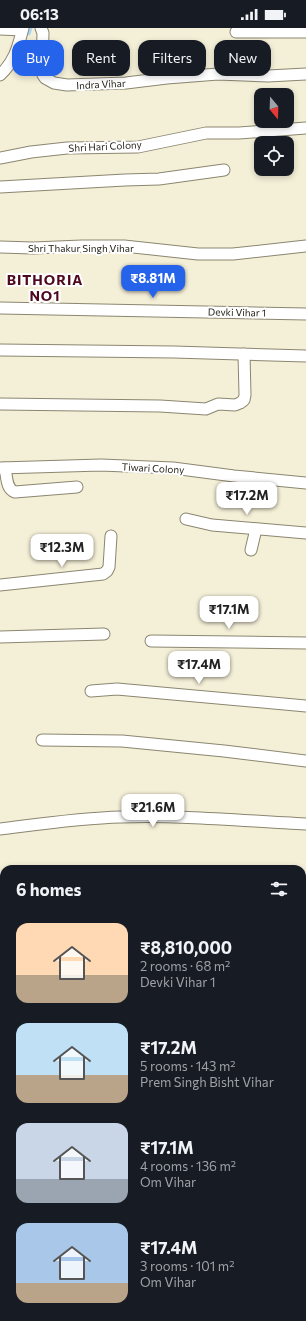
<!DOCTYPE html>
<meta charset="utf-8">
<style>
body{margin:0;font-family:Commissioner,sans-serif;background:#242831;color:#f1f3f6;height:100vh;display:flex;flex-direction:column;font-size:15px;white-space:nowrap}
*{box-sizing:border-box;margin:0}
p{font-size:13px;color:#9ea1a6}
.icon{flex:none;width:22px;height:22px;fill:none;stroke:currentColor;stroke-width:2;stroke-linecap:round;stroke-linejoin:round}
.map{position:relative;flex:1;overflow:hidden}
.drawer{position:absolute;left:0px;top:837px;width:306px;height:456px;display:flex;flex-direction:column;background:#171b24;border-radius:12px 12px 0 0;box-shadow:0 2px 6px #0003}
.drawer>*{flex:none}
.banner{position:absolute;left:12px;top:12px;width:282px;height:36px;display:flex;gap:8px}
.needle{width:26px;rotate:161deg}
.buttons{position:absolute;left:254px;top:60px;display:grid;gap:8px}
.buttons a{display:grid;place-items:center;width:40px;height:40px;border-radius:8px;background:#171b24;box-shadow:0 2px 6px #0003;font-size:20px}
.price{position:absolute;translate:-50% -34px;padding:0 9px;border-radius:8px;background:#fff;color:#222;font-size:13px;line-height:26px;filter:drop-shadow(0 1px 2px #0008)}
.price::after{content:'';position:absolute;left:50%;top:24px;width:12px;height:9px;margin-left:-6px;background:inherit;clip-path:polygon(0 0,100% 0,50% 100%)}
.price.on{background:#2563eb;color:#fff}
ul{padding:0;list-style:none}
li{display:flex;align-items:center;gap:12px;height:100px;padding:0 16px}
li span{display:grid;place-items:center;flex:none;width:112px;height:80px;border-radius:12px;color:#555}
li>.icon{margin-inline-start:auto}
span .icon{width:48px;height:48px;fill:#fffc;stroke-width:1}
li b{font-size:17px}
h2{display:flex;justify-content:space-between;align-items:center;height:48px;padding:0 16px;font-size:17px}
.tag{padding:0 14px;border-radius:12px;background:#171b24;box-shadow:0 2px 6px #0003;font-size:14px;line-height:36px}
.tag.on{background:#2563eb;color:#fff}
.status{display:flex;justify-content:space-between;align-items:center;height:28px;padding:0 20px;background:#171b24;direction:ltr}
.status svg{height:11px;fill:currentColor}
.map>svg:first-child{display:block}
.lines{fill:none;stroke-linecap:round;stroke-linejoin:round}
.stream{stroke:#acd7f4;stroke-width:3}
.minor-casing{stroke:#8b8670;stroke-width:13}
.minor{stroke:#fff;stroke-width:11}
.labels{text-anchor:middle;stroke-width:4;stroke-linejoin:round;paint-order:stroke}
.street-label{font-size:10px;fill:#1f1d14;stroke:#fff}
.district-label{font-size:14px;font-weight:bold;letter-spacing:1px;fill:#4e091f;stroke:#fff}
</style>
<div class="status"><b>06:13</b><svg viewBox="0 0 49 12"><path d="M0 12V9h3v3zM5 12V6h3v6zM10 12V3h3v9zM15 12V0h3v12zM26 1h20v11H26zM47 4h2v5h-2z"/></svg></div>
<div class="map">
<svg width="306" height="1293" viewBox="0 0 306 1293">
<rect width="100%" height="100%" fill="#f4efd7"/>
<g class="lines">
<g class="stream">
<polyline points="29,6 31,0"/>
<polyline points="21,29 25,18"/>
<polyline points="197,1289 198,1293"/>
</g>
<g class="minor-casing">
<g id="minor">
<polyline points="41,0 43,5 42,39 43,47 45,50 54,55 67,57 126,55 167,50 218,46 268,48 306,46"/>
<polyline points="0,1 22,2"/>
<polyline points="236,4 306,4"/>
<path d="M0,47c15,-14 18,-28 23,-47"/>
<polyline points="0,130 31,124 67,120 138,119 206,105 239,105 306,100"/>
<polyline points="0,159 125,152 159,151 224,142"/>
<polyline points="0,219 33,220 82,218 124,218 198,226 233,226 306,218"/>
<polyline points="0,280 306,286"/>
<polyline points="0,322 174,324 306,328"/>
<polyline points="0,376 160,378 206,381 218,376 235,377 240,375 244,372 245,367 244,326"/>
<polyline points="0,440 101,437 173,440 234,448 306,455"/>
<path d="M5,440c2,9 1,21 10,24l62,-5"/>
<polyline points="186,491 212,497 306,505"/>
<polyline points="251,522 256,501"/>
<polyline points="0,557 103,546 107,543 109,539 111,508"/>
<polyline points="0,609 104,606"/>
<polyline points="151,613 306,615"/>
<polyline points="91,663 117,661 306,678"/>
<polyline points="42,712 122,713 224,723 306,733"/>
<path d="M0,801c40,-5 80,-11 121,-12 62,-2 123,4 185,7"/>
<polyline points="302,855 306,855"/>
<polyline points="302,896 306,893"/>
<polyline points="0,928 4,927"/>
<polyline points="302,947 306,938"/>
<polyline points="302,1024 306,1019"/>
<polyline points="0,1063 4,1062"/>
<polyline points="0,1119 4,1116"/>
<polyline points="302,1160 306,1168"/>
<polyline points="302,1279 306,1276"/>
<polyline points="57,1289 59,1293"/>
<polyline points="205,1289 206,1293"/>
<polyline points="12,1293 17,1289"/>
<polyline points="273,1293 282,1289"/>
</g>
</g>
<use href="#minor" class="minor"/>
</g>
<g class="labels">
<g class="street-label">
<text transform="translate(101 56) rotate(-3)" y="4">Indra Vihar</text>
<text transform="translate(105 118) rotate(-3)" y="4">Shri Hari Colony</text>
<text x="81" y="224">Shri Thakur Singh Vihar</text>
<text transform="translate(237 284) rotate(1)" y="4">Devki Vihar 1</text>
<text transform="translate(153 440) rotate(3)" y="4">Tiwari Colony</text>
</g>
<g class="district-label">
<text x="45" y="257">BITHORIA<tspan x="45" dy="16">NO1</tspan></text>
</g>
</g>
</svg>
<div class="buttons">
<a><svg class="needle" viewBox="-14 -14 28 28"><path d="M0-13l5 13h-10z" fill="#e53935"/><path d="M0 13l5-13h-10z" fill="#9ea1a6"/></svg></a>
<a><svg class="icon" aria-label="locate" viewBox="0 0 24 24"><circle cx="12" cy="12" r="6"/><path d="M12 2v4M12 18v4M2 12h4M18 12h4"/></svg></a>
</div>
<b class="price on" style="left:153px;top:271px">₹8.81M</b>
<b class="price" style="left:247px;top:488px">₹17.2M</b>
<b class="price" style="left:62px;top:540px">₹12.3M</b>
<b class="price" style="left:229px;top:602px">₹17.1M</b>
<b class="price" style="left:199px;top:657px">₹17.4M</b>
<b class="price" style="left:153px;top:800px">₹21.6M</b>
<div class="banner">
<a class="tag on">Buy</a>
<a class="tag">Rent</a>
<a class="tag">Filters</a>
<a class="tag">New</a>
</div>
<section class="drawer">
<h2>6 homes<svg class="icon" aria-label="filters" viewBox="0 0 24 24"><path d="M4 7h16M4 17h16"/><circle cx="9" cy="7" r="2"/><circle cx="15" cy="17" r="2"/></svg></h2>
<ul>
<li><span style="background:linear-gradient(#ffd9b3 65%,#b9a48a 0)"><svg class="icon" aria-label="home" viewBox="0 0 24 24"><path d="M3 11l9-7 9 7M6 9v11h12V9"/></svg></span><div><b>₹8,810,000</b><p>2 rooms · 68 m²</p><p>Devki Vihar 1</p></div></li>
<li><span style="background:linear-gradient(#bfe0f5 65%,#b9a48a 0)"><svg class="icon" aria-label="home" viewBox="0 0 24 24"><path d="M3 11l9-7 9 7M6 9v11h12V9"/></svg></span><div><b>₹17.2M</b><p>5 rooms · 143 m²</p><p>Prem Singh Bisht Vihar</p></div></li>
<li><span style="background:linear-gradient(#c9d6e8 70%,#9aa5b1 0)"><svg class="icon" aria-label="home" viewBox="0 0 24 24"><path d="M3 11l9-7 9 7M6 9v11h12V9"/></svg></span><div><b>₹17.1M</b><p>4 rooms · 136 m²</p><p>Om Vihar</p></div></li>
<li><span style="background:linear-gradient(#a9c7e8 75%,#b9a48a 0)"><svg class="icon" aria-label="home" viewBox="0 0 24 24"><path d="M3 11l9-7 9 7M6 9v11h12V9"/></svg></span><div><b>₹17.4M</b><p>3 rooms · 101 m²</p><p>Om Vihar</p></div></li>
</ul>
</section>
</div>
